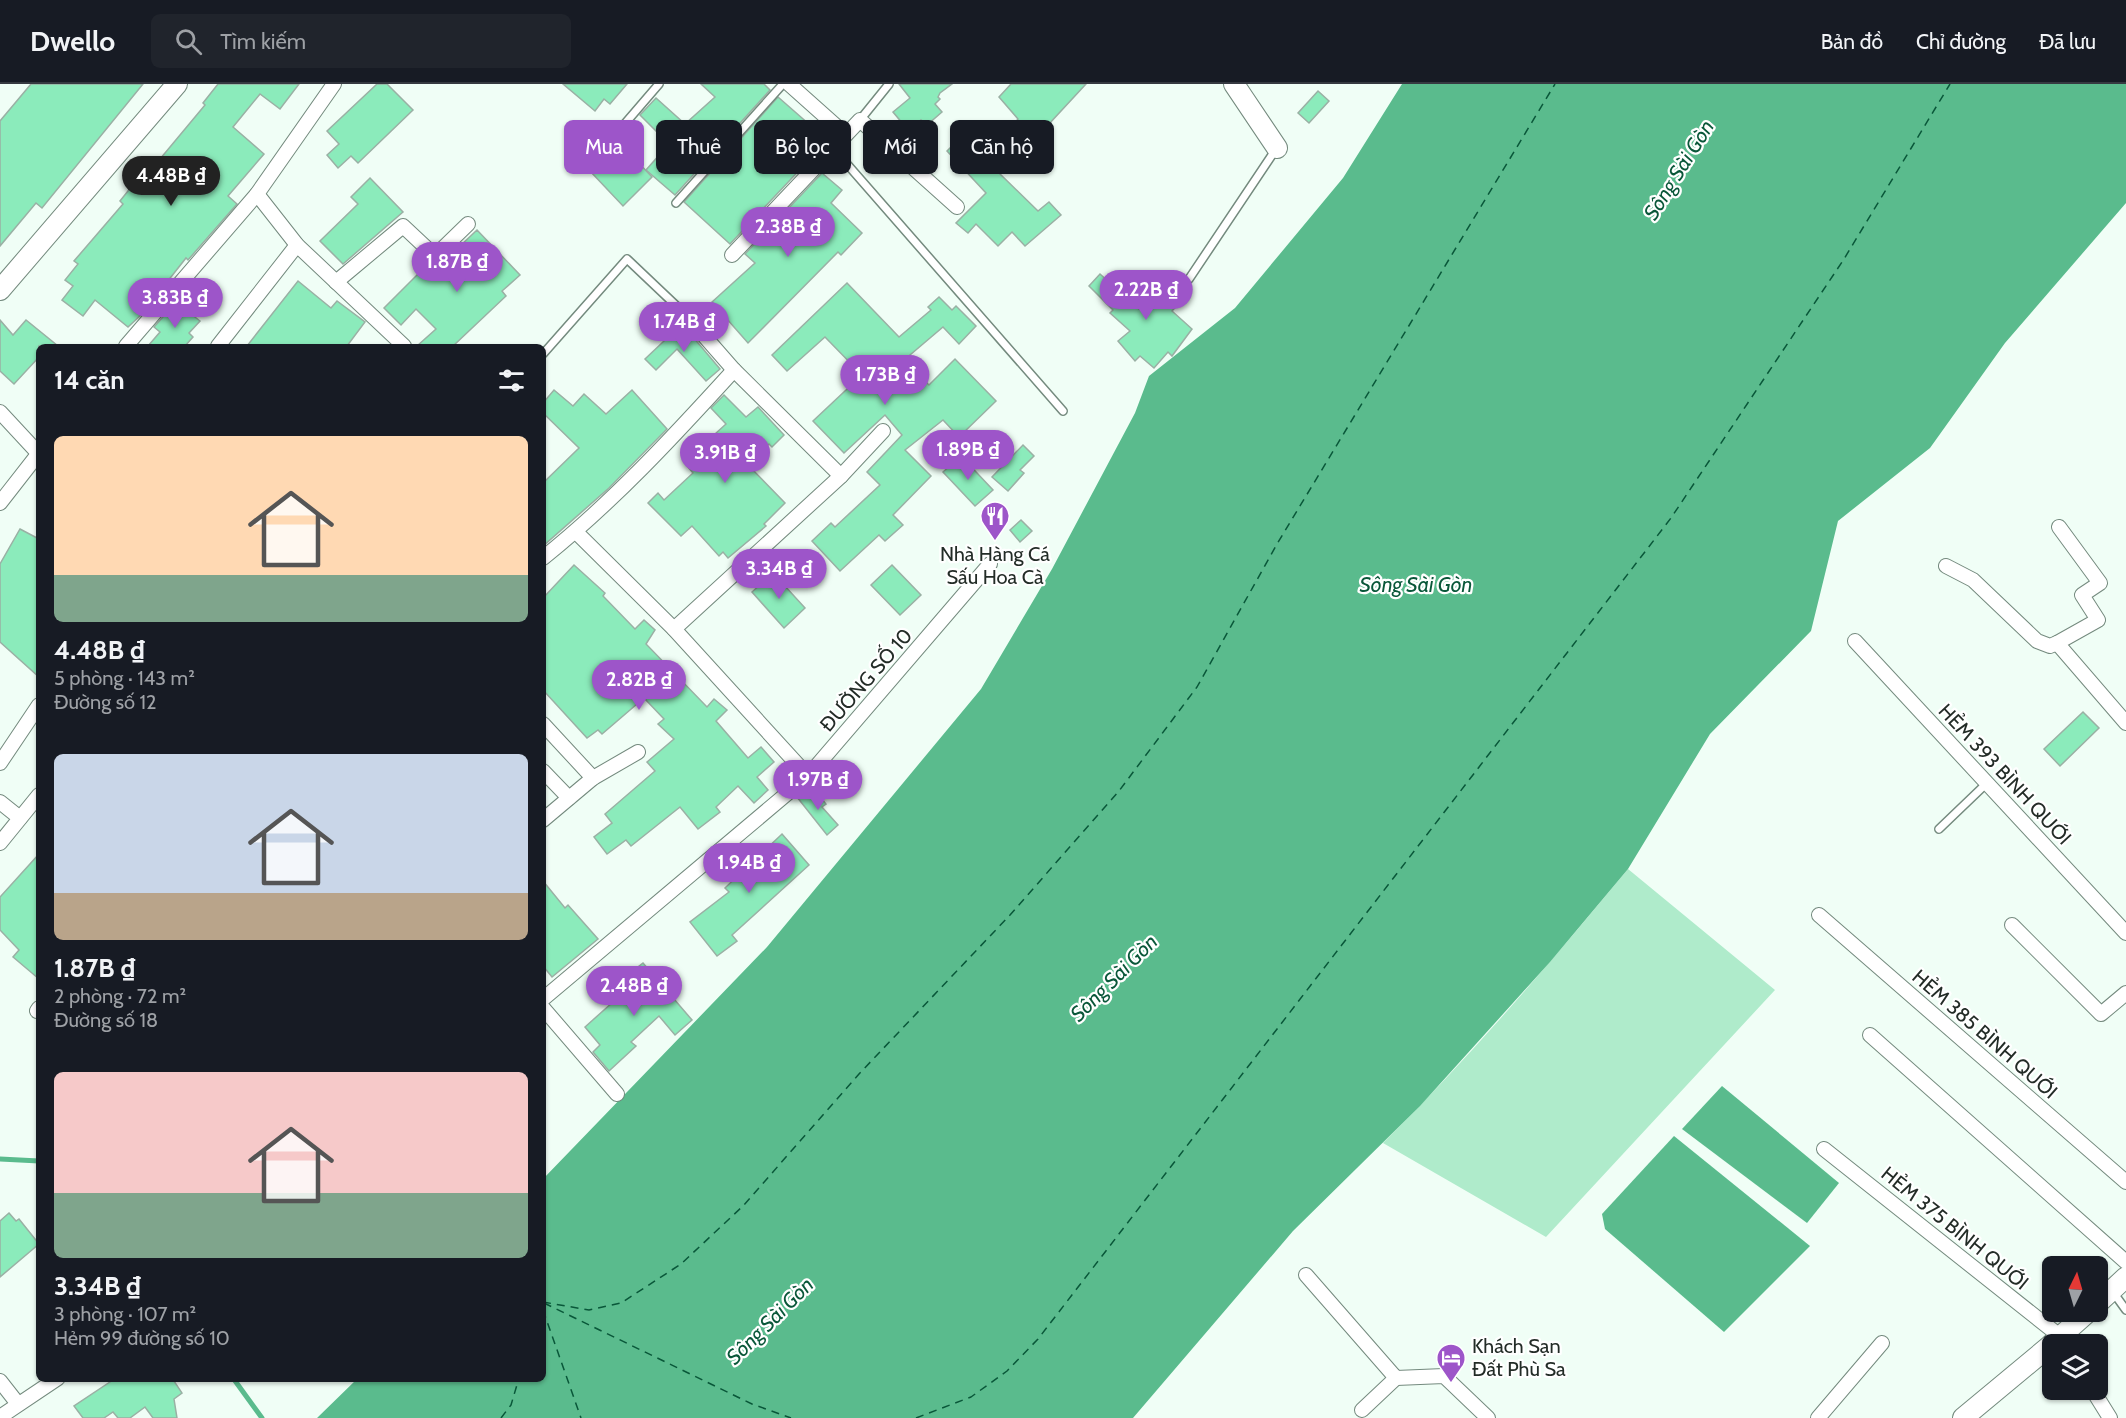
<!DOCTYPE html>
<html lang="vi">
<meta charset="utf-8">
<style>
body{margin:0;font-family:Cabin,sans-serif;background:#20242c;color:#f1f3f6;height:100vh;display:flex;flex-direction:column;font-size:22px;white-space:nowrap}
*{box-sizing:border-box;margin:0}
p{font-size:20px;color:#9ea1a6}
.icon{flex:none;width:33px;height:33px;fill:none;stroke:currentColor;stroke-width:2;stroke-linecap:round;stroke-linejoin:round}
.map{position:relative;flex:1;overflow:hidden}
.drawer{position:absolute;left:36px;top:260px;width:510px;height:1038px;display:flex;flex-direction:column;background:#171b24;border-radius:9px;box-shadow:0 2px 4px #0004}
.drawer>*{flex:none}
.hud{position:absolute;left:564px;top:36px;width:570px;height:54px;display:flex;gap:12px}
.needle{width:39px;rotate:5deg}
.buttons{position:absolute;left:2042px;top:1172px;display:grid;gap:12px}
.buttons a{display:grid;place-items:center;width:66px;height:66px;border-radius:9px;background:#171b24;box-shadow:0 2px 4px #0004;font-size:30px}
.price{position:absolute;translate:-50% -51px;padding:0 14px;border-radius:21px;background:#9d55c9;color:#fff;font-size:20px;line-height:39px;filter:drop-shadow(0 2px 3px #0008)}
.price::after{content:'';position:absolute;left:50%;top:36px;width:18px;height:14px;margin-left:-9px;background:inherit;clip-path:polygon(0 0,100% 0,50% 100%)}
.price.selected{background:#222;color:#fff}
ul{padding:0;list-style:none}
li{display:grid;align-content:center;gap:12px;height:318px;padding:0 18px}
li span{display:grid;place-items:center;height:186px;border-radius:9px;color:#555}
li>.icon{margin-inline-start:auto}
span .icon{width:108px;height:108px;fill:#fffc;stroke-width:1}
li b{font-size:26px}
h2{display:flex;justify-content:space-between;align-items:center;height:72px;padding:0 18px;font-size:26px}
.chip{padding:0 21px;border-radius:9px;background:#171b24;box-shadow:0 2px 4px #0004;font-size:21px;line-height:54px}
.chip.selected{background:#9d55c9;color:#fff}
header{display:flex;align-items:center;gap:36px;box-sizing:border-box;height:84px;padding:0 30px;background:#171b24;border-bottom:2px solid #363941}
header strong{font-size:28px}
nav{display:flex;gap:33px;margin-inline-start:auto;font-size:21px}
.search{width:420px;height:54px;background:#20242c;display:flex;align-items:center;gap:15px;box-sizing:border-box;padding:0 21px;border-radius:9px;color:#9ea1a6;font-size:22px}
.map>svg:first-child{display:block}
.green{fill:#afebcb}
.water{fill:#5abb8d}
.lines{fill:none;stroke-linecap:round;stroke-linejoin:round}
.stream{stroke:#5abb8d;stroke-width:5}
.ferry{stroke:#095739;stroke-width:1.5;stroke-dasharray:8 6;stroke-linecap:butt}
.building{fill:#8bebbb;stroke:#9ab0a4;stroke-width:1.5}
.lane-casing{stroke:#748a7e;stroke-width:10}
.street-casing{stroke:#748a7e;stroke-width:16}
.secondary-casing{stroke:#748a7e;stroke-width:22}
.lane{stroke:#fff;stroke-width:7}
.street{stroke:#fff;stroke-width:14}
.secondary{stroke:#fff;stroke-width:20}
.labels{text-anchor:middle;stroke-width:4.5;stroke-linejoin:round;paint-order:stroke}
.poi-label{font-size:20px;fill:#232c27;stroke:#fff}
.street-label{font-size:20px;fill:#232c27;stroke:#fff}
.water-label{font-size:21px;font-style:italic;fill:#095739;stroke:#fff}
</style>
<header>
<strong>Dwello</strong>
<div class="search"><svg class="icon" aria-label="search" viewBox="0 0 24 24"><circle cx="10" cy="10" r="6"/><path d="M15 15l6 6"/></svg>Tìm kiếm</div>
<nav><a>Bản đồ</a><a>Chỉ đường</a><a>Đã lưu</a></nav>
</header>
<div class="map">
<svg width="2126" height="1334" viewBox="0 0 2126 1334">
<rect width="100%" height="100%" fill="#f0fef6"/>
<path class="green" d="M1628,785l147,121 -229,247 -163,-94c87,-86 167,-180 245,-274z"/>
<g class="water">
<polygon points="1402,0 2126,0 2126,119 2005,259 1930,364 1838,437 1811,547 1710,650 1628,785 1550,878 1420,1022 1293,1147 1133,1334 317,1334 357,1295 543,1294 543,1095 767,863 981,605 1052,485 1135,329 1149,292 1235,224 1343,94"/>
<polygon points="1722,1002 1839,1099 1807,1139 1682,1045"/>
<polygon points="1674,1052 1810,1162 1724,1248 1605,1145 1602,1130"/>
</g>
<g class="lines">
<g class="stream">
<polyline points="0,1075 39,1077"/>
<polyline points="233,1294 262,1334"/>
</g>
<g class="ferry">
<polyline points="543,1218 589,1226 621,1219 681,1180 743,1122 859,990 1010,831 1119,707 1197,603 1277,460 1555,0"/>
<polyline points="544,1219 752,1320 791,1334"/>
<polyline points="543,1226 581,1334"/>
<polyline points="501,1334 511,1321 519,1294"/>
<polyline points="916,1334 971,1313 1007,1287 1038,1255 1671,434 1844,175 1950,0"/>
</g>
</g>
<g class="building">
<polygon points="31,0 143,0 42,124 36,119 0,162 0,37"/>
<polygon points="218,0 299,0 280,25 260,10 233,43 264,70 228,112 237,120 188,176 186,174 141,231 128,243 95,216 83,232 62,216 73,202 65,196 78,180 74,177 123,120 120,117 132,102 152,79 155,81 205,21 203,19"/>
<polygon points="377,0 387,0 413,26 358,79 351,72 338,84 327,71 339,60 327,47"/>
<polygon points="563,0 627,0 610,20 604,15 595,27"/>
<polygon points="701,0 764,0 770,6 675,111 646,86 669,60 640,31 656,14 685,40 715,13"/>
<polygon points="899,0 952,0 940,9 938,13 940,15 935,20 942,28 927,41 921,36 908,46 893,28 910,14"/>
<polygon points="1011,0 1086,0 1035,55 1027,52 1023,57 1010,45 1018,35 999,13"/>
<polygon points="1318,7 1329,17 1309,39 1298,29"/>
<polygon points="778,13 818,48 803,65 808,69 804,73 808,77 730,160 684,118"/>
<polygon points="968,46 999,73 994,78 1001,84 997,87 1038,127 1049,118 1061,131 1025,162 1012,148 998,162 976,140 968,149 956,139 986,109 947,67"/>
<polygon points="620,59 652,93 623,122 590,87"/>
<polygon points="822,89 842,106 831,119 862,149 841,171 838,168 748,259 712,218 755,179 745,170"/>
<polygon points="370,94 403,128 343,180 320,157 358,120 351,113"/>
<polygon points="477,146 520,191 502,207 506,212 453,262 417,262 436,245 416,225 401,241 384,224 422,186 432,196 464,167 459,163"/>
<polygon points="1100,190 1139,225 1164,198 1183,215 1172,227 1192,245 1172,272 1168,268 1154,284 1140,272 1135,277 1118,257 1130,247 1110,229 1113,226 1089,202"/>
<polygon points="298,197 331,224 337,217 365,238 347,262 247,262"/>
<polygon points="847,199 899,253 931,226 928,223 939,213 952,226 956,222 976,242 959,260 943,243 897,282 917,303 924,296 929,301 955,275 996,317 959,353 943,336 905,366 931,392 893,431 903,441 885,457 879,451 840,487 812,457 831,439 835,443 880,401 867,388 902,351 885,331 844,369 813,337 862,291 825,253 787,287 772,271"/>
<polygon points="182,223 200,237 189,249 193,253 185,262 148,262 160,248 154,243 170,225 176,230"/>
<polygon points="0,236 13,251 26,236 58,262 39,262 39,273 14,300 0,287"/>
<polygon points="682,240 720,285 706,297 677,265 656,286 645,275"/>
<polygon points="554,306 573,322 584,310 606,330 632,306 667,345 609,404 543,462 543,399 579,364 543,329 543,319"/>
<polygon points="724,311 746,333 758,323 784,351 772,363 769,360 747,380 785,419 764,440 766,442 728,474 723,468 719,472 692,442 681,452 648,419 658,409 664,416 693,389 684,378 726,340 711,324"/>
<polygon points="1023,361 1034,372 1020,386 1024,389 1008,407 992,393"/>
<polygon points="961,372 993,406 975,422 943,388"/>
<polygon points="1021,436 1032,447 1020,458 1010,446"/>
<polygon points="20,445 39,455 39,593 0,558 0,480"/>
<polygon points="574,481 605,509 603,512 635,545 644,536 655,546 646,560 707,623 714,615 727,626 716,637 748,674 761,663 774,678 757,693 768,706 754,719 738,702 716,723 720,728 698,745 680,723 631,762 626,756 607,770 594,753 612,739 605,730 655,687 647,678 674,655 658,640 664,635 644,614 602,650 598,646 587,654 543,606 543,514"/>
<polygon points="892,481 921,511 900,531 871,501"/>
<polygon points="773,489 805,524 784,544 752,508"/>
<polygon points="2083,628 2099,644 2060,682 2044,665"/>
<polygon points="806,705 813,712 817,709 826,720 822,723 838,741 827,751 797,713"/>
<polygon points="782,750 809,781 732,851 737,857 717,872 690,838 729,808 725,804"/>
<polygon points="39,770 39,895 13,873 19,866 0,846 0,813"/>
<polygon points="543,797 565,824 568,821 598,855 552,893 543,882"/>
<polygon points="643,879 692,936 675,951 659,932 631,958 636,962 609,987 593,968 600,961 585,943 632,901 625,893"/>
<polygon points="9,1129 16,1137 19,1135 39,1160 0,1193 0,1137"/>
<polygon points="116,1294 172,1294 182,1309 174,1315 177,1334 153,1334 145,1323 130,1334 118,1334 113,1328 104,1334 83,1334 74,1322"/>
</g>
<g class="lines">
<g class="lane-casing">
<g id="lane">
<polyline points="860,36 889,0"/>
<polyline points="622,43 659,0"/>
<polyline points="833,64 1063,327"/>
<polyline points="676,119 783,0"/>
<polyline points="1189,195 1276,65"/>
<polyline points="543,270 627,175 685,230"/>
<polyline points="1939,745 1987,699"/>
<polyline points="2113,1208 2126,1226"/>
</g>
</g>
<g class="street-casing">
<g id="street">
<polyline points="789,0 845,50"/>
<polyline points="257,110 297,161 404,262"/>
<polyline points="732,171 860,36 957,123"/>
<polyline points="336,198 403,142 435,172 468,140"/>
<polyline points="685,230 734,286 841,392"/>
<polyline points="126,262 257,110 334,0"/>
<polyline points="218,262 297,161"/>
<polyline points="0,328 39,370"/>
<polyline points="0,419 39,369"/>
<polyline points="2059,443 2100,499 2082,511 2098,536 2057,559 2126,639"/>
<polyline points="576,448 674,545 808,692"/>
<path d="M543,474c70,-56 131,-122 191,-188"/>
<polyline points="1946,482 1973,496 2037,557 2050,562 2057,559"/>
<polyline points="674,545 841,392 883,347"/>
<polyline points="1855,557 2126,849"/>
<polyline points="543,640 593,694"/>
<polyline points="0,679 39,621"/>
<polyline points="543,687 569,714"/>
<polyline points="0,718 20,734"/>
<polyline points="543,736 593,694 638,668"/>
<polyline points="0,759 39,711"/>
<polyline points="1819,831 2126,1098"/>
<polyline points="2012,841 2101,930 2126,909"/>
<polyline points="543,915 808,692 990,480"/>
<polyline points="543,924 617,1010"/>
<polyline points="37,927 39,924"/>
<polyline points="1870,951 2126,1178"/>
<polyline points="1824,1065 2061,1253 2065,1259"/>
<polyline points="1306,1191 1396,1294 1444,1292 1488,1334"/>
<polyline points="0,1297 18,1320"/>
<polyline points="2092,1305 2110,1334"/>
<polyline points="1362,1326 1396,1294"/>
<polyline points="0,1333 58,1294"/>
<polyline points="1818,1334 1882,1259"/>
</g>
</g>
<g class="secondary-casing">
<g id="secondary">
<polyline points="1234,0 1277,64"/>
<polyline points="0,206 177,0"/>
<polyline points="2097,1220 2126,1193"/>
<polyline points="2052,1260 2089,1227"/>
<polyline points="1963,1334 2052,1260"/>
</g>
</g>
<use href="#lane" class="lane"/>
<use href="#street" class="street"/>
<use href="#secondary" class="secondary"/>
</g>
<defs>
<g id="restaurant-pin" transform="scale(1.5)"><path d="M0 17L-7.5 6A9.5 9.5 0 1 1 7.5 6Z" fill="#9d55c9" stroke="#fff"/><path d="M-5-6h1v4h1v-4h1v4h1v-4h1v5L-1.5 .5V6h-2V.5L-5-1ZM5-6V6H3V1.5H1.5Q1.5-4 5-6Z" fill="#fff"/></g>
<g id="hotel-pin" transform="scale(1.5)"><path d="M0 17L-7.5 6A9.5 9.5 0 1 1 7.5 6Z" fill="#9d55c9" stroke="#fff"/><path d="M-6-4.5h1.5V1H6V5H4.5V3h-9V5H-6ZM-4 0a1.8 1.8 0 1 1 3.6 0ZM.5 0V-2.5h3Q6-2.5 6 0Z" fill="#fff"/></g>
</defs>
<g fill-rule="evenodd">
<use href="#restaurant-pin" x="995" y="432"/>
<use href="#hotel-pin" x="1451" y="1274"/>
</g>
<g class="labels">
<g class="poi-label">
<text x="995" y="477">Nhà Hàng Cá<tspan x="995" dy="23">Sấu Hoa Cà</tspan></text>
<text x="1472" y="1269" text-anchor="start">Khách Sạn<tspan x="1472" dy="23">Đất Phù Sa</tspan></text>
</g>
<g class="street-label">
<text transform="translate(866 596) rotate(-49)" y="7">ĐƯỜNG SỐ 10</text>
<text transform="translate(2005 690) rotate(47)" y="7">HẺM 393 BÌNH QUỚI</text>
<text transform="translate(1985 950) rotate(41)" y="7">HẺM 385 BÌNH QUỚI</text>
<text transform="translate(1955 1144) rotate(39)" y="7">HẺM 375 BÌNH QUỚI</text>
</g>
<g class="water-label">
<text transform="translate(1679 86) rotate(-58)" y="7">Sông Sài Gòn</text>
<text x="1416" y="508">Sông Sài Gòn</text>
<text transform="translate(1114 894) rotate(-45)" y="7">Sông Sài Gòn</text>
<text transform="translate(770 1237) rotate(-45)" y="7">Sông Sài Gòn</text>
</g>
</g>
</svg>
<div class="buttons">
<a><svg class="needle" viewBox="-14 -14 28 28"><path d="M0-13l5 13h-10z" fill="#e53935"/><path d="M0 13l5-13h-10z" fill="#9ea1a6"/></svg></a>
<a><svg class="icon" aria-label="layers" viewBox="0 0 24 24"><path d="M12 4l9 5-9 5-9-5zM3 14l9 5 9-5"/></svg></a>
</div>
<b class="price selected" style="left:171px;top:123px">4.48B ₫</b>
<b class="price" style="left:788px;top:174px">2.38B ₫</b>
<b class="price" style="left:457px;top:209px">1.87B ₫</b>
<b class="price" style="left:1146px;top:237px">2.22B ₫</b>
<b class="price" style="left:175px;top:245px">3.83B ₫</b>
<b class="price" style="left:684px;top:269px">1.74B ₫</b>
<b class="price" style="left:885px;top:322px">1.73B ₫</b>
<b class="price" style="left:968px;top:397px">1.89B ₫</b>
<b class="price" style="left:725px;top:400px">3.91B ₫</b>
<b class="price" style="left:779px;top:516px">3.34B ₫</b>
<b class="price" style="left:639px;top:627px">2.82B ₫</b>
<b class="price" style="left:818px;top:727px">1.97B ₫</b>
<b class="price" style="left:749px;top:810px">1.94B ₫</b>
<b class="price" style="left:634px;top:933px">2.48B ₫</b>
<div class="hud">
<a class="chip selected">Mua</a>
<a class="chip">Thuê</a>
<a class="chip">Bộ lọc</a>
<a class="chip">Mới</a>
<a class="chip">Căn hộ</a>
</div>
<section class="drawer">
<h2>14 căn<svg class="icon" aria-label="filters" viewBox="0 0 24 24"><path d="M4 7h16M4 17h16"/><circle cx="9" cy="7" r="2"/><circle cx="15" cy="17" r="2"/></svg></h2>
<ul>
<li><span style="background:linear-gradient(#ffd9b3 75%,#7fa58c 0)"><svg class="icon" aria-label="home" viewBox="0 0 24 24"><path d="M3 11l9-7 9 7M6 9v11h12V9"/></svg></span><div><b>4.48B ₫</b><p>5 phòng · 143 m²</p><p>Đường số 12</p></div></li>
<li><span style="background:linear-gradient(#c9d6e8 75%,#b9a48a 0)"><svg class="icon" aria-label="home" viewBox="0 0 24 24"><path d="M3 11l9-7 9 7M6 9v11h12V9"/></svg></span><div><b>1.87B ₫</b><p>2 phòng · 72 m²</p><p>Đường số 18</p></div></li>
<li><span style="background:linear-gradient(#f6c9c9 65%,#7fa58c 0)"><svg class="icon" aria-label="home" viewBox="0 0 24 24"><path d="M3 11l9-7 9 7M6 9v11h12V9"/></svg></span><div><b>3.34B ₫</b><p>3 phòng · 107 m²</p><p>Hẻm 99 đường số 10</p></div></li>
</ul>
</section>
</div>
